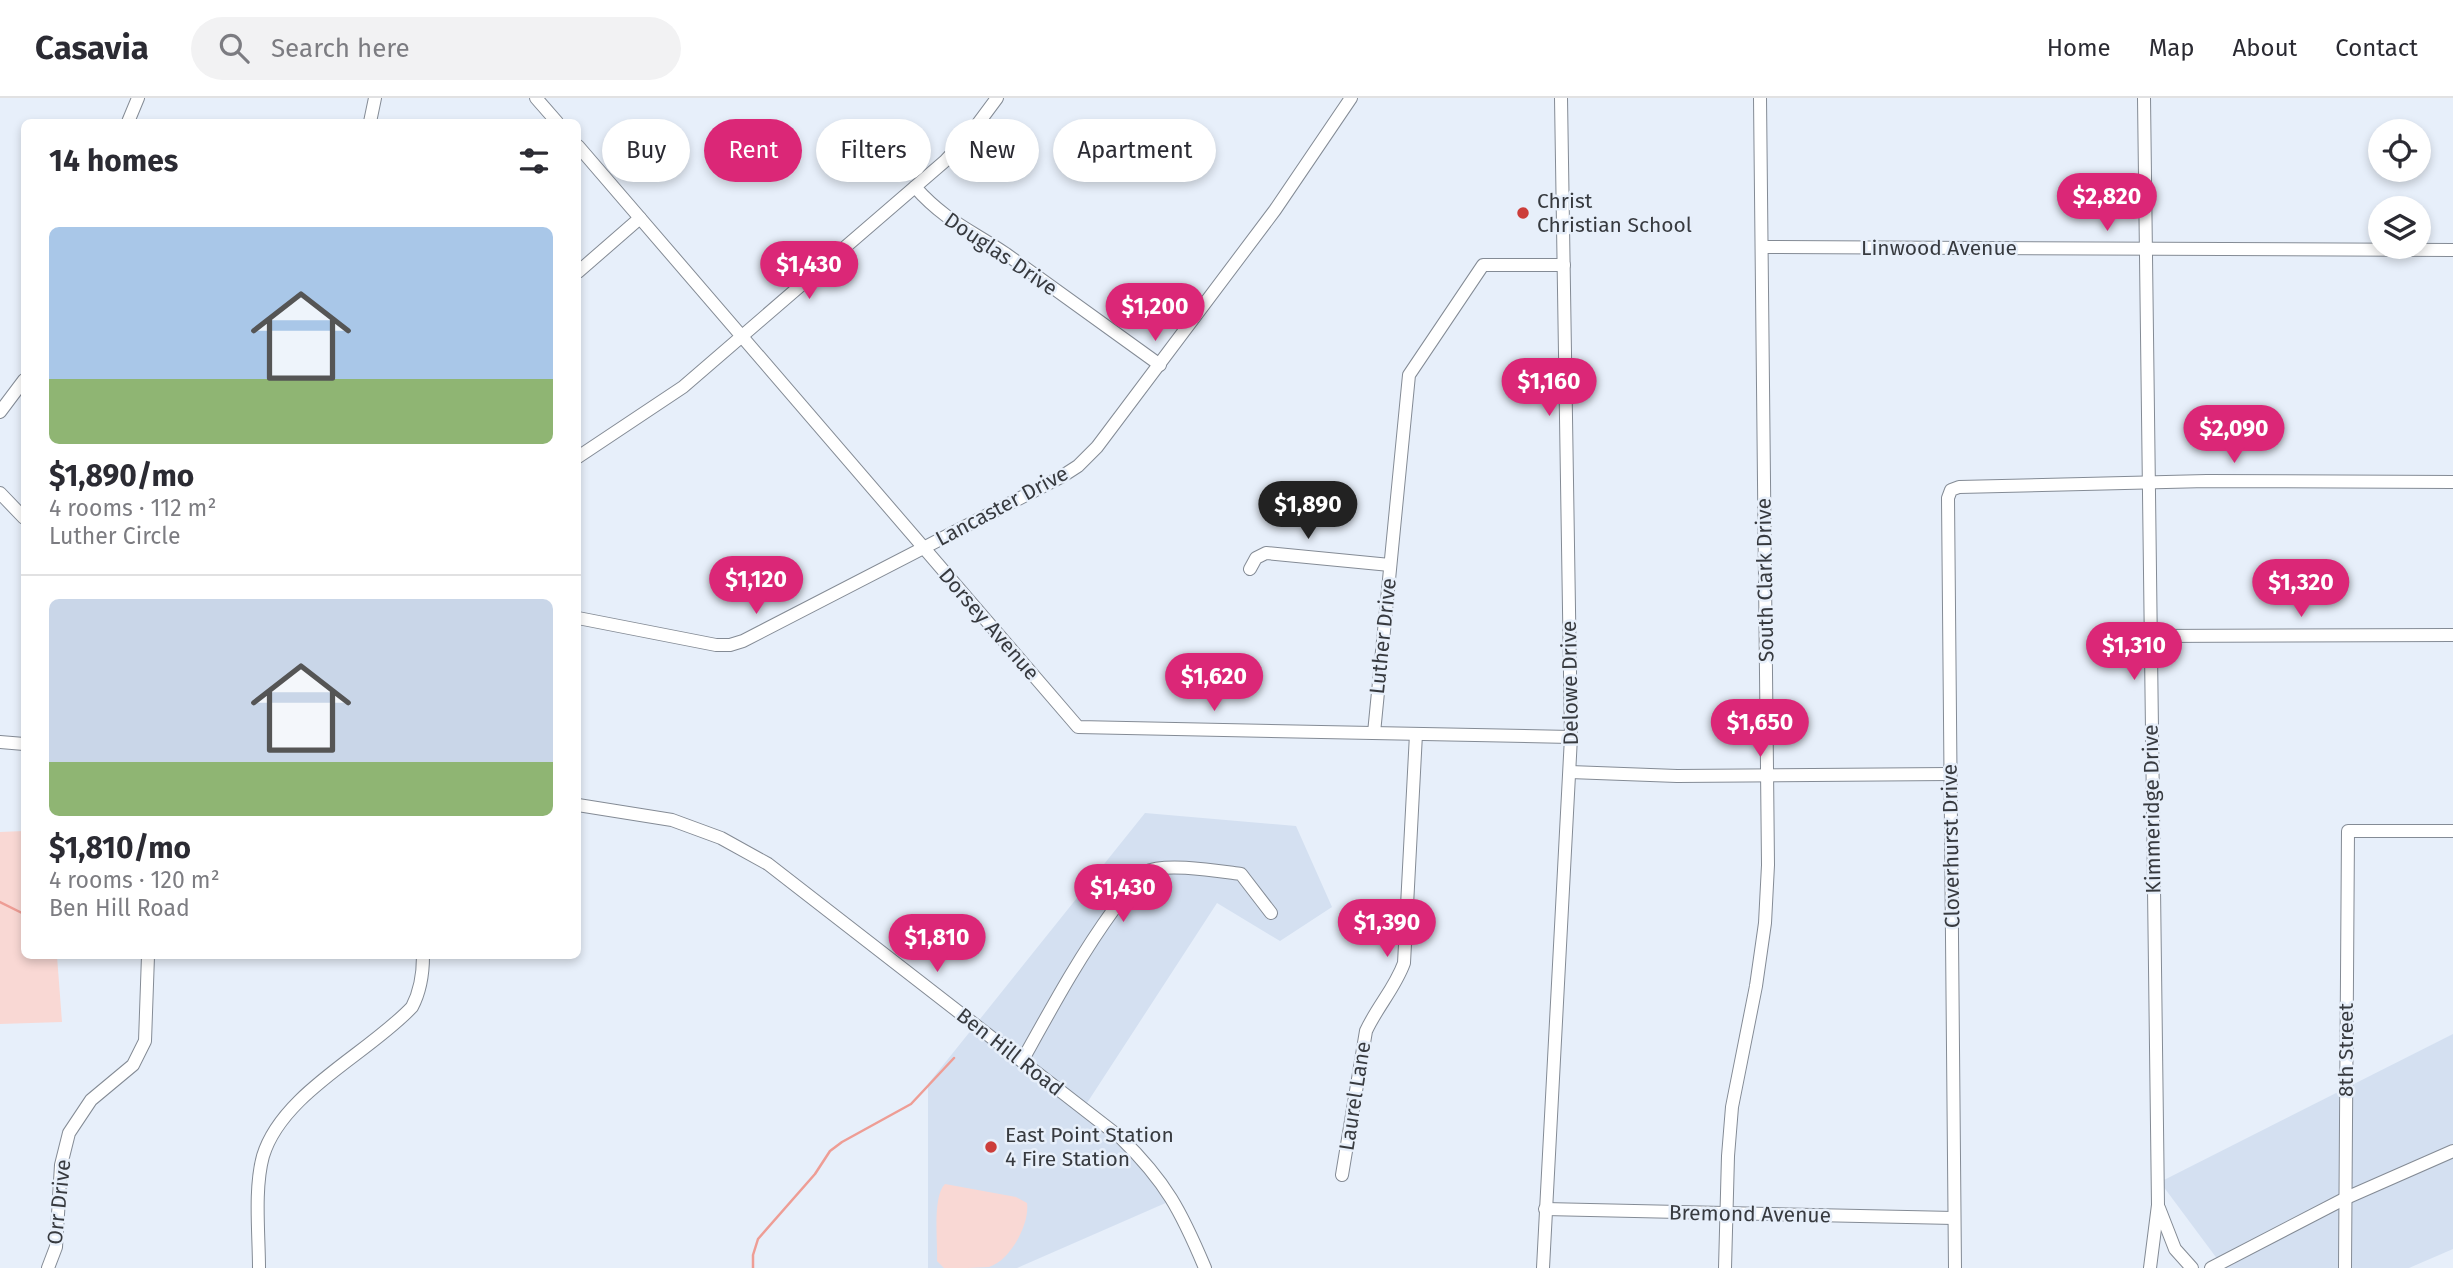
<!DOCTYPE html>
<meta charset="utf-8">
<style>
body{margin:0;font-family:"Fira Sans",sans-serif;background:#f2f2f3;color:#2b2b33;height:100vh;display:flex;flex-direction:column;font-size:26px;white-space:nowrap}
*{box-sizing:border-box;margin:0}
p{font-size:23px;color:#7c7c81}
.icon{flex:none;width:38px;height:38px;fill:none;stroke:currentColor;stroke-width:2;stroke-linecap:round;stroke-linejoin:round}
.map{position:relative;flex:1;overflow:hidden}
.sheet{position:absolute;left:21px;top:21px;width:560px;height:840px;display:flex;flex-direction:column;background:#fff;border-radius:10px;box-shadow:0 4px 10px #0003}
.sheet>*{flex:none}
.banner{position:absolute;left:602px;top:21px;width:665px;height:63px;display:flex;gap:14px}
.fabs{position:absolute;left:2368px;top:21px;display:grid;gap:14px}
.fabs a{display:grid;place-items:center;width:63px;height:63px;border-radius:50%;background:#fff;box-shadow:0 4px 10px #0003;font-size:35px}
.price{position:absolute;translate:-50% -60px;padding:0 16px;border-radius:24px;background:#db2777;color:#fff;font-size:23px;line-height:46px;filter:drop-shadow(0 2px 4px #0008)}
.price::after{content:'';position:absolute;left:50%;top:42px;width:21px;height:16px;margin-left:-10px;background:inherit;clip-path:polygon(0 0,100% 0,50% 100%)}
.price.selected{background:#222;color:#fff}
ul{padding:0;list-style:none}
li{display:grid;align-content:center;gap:14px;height:371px;padding:0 28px}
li+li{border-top:2px solid #e1e1e2}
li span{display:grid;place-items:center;height:217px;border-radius:10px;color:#555}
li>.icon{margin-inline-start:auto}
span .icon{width:126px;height:126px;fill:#fffc;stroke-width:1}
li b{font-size:30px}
h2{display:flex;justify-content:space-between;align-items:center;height:84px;padding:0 28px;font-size:30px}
.pill{padding:0 24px;border-radius:32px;background:#fff;box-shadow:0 4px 10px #0003;font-size:24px;line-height:63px}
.pill.selected{background:#db2777;color:#fff}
header{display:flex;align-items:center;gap:42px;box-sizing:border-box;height:98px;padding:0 35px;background:#fff;border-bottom:2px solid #e1e1e2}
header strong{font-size:33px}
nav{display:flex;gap:38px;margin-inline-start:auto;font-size:24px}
.search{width:490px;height:63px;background:#f2f2f3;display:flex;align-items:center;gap:18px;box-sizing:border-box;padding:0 24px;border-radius:38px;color:#7c7c81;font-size:26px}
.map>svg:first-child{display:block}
.built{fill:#d4e0f1}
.green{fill:#f9d8d4}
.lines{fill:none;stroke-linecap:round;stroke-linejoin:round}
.stream{stroke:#ee9d95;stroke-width:2.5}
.minor-casing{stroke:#848b95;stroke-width:14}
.minor{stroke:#fff;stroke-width:12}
.poi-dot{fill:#cc3d3a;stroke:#e7effa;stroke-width:2.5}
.labels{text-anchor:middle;stroke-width:5;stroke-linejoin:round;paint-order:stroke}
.poi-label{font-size:21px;fill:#373a3f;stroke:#e7effa;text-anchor:start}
.street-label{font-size:21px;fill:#373a3f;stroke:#e7effa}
</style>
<header>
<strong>Casavia</strong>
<div class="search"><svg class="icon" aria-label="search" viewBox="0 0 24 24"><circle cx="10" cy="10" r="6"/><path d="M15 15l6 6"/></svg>Search here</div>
<nav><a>Home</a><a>Map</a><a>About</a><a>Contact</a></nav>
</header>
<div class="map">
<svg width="2453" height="1170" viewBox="0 0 2453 1170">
<rect width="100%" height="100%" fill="#e7effa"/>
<g class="built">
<polygon points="1145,715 1296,728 1332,809 1280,843 1217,805 1087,1005 1133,1043 1177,1100 1017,1170 928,1170 928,986"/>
<polygon points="2453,936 2453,1151 2409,1170 2224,1170 2160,1084"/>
</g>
<g class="green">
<polygon points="24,733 24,858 57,858 62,924 0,926 0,734"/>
<path d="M945,1086l71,13 11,6c3,21 -17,58 -38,64 -13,1 -31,1 -45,1l-7,-7c1,-19 -5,-64 8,-77z"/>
</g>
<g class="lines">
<g class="stream">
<polyline points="0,804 24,816"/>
<polyline points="753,1170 753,1157 758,1141 815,1076 830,1053 842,1044 911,1006 954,960"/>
</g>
<g class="minor-casing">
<g id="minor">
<polyline points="536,0 557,24"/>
<polyline points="2144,0 2158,1107 2150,1170"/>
<polyline points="128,24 138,0"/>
<polyline points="370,24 375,0"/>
<polyline points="578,48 1078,629 1571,639"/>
<path d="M915,89c30,34 56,43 91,67 51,37 102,74 154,111"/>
<polyline points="1762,149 2453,152"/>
<polyline points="578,174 640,120"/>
<polyline points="0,314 24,282"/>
<polyline points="578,359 683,289 945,63 971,35 997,0"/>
<polyline points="0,395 24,420"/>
<polyline points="1250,471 1256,460 1266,455 1390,467"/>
<polyline points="578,520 716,547 730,547 743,543 1061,379 1078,368 1097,349 1275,112 1351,0"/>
<polyline points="2150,538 2453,537"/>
<polyline points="1374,635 1409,277 1483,167 1564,167"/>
<polyline points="0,644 24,646"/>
<polyline points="1570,674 1677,678 1950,676"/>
<path d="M578,707l94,15 49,18 47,26 353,274c45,44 60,73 84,130"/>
<path d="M1022,963c29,-52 57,-104 92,-152 8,-13 17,-31 31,-37 20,-10 73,-1 96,2l30,39"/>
<path d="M1342,1077l24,-144c11,-24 29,-43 38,-68l12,-229"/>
<polyline points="2159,1110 2175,1151 2192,1170"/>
<polyline points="1545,1111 1954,1120"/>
<polyline points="48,1170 56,1149 61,1067 69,1035 91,1002 133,967 145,943 148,858"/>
<path d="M259,1170c0,-34 -5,-79 4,-112 19,-63 105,-102 149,-149 9,-17 11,-33 11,-51"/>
<polyline points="1543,1170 1571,639 1561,0"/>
<polyline points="1725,1170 1728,1058 1732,1009 1756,888 1765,825 1768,767 1760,0"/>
<polyline points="1955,1170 1948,400 1951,392 1959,389 2207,383 2453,384"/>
<polyline points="2211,1170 2346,1100 2453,1053"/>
<polyline points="2345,1170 2348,733 2453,733"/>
</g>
</g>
<use href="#minor" class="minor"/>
</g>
<g class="poi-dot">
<circle cx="1523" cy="115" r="7"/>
<circle cx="991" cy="1049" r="7"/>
</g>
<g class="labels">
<g class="poi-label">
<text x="1537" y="110">Christ<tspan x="1537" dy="24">Christian School</tspan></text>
<text x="1005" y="1044">East Point Station<tspan x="1005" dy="24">4 Fire Station</tspan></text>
</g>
<g class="street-label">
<text x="1939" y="157">Linwood Avenue</text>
<text transform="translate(1001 156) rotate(34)" y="7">Douglas Drive</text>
<text transform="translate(1002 408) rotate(-28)" y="7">Lancaster Drive</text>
<text transform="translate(1765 482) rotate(-91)" y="7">South Clark Drive</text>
<text transform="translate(989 526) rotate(49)" y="7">Dorsey Avenue</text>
<text transform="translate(1383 538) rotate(-84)" y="7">Luther Drive</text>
<text transform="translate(1570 585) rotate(-91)" y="7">Delowe Drive</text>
<text transform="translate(2152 711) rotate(-91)" y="7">Kimmeridge Drive</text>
<text transform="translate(1951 748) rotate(-91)" y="7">Cloverhurst Drive</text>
<text transform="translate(2346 952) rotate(-90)" y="7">8th Street</text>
<text transform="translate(1010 954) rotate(38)" y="7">Ben Hill Road</text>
<text transform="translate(1355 998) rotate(-81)" y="7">Laurel Lane</text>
<text transform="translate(59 1104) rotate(-84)" y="7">Orr Drive</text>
<text transform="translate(1750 1116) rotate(1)" y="7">Bremond Avenue</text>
</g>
</g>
</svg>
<div class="fabs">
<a><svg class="icon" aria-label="locate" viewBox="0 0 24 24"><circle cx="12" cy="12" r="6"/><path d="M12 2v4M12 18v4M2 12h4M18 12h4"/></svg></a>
<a><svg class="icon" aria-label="layers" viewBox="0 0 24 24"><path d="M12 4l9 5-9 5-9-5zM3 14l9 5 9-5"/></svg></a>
</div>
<b class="price" style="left:2107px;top:135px">$2,820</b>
<b class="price" style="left:809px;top:203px">$1,430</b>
<b class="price" style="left:1155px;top:245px">$1,200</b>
<b class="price" style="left:1549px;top:320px">$1,160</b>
<b class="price" style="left:2234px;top:367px">$2,090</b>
<b class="price selected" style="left:1308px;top:443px">$1,890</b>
<b class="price" style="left:756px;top:518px">$1,120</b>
<b class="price" style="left:2301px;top:521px">$1,320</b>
<b class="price" style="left:2134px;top:584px">$1,310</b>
<b class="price" style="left:1214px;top:615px">$1,620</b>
<b class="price" style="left:1760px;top:661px">$1,650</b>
<b class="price" style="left:1123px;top:826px">$1,430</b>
<b class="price" style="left:1387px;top:861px">$1,390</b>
<b class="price" style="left:937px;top:876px">$1,810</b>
<div class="banner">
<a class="pill">Buy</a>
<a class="pill selected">Rent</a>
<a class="pill">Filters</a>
<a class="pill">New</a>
<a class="pill">Apartment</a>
</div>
<section class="sheet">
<h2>14 homes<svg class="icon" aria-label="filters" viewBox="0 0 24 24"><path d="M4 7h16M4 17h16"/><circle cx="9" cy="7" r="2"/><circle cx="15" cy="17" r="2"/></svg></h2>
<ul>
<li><span style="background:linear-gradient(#a9c7e8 70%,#8fb573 0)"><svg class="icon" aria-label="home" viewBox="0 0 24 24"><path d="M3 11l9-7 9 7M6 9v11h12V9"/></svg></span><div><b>$1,890/mo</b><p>4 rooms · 112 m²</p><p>Luther Circle</p></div></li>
<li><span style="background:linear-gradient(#c9d6e8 75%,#8fb573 0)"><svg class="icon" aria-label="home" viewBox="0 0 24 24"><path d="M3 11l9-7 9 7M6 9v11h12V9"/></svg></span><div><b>$1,810/mo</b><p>4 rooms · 120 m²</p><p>Ben Hill Road</p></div></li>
</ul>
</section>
</div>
